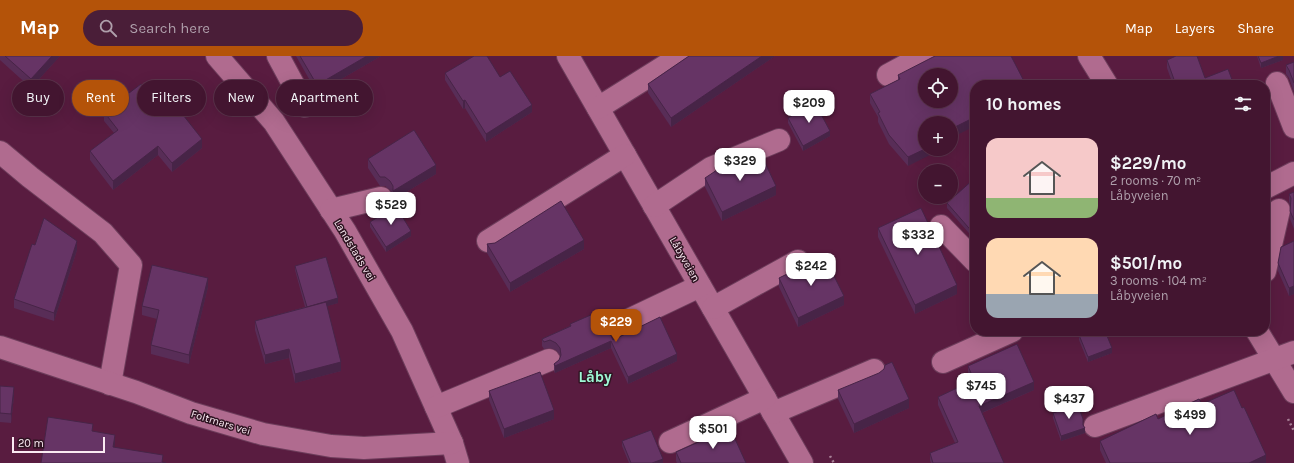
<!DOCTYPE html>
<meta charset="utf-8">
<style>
body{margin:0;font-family:Karla,sans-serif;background:#4a1e38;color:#f1f3f6;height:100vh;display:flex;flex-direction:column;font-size:15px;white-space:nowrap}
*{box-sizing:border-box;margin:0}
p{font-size:13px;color:#af9fab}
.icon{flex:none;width:22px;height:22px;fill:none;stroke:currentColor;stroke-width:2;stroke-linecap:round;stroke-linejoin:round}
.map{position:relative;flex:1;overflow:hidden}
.drawer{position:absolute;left:970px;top:24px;width:300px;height:256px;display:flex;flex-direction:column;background:#431530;border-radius:16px;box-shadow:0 4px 16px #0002,0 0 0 1px #5b344c}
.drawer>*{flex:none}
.top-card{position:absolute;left:12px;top:24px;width:380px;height:36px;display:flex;gap:8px}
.fabs{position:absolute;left:918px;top:12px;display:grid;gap:8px}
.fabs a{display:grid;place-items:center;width:40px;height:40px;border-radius:50%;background:#431530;box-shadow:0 4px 16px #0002,0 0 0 1px #5b344c;font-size:20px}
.scale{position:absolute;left:12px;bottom:10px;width:93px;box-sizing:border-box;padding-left:4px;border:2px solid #faeaf2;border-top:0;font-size:11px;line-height:14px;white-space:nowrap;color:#faeaf2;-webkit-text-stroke:3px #2f1422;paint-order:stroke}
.price{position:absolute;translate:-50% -34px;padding:0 9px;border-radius:8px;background:#fff;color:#222;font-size:13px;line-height:26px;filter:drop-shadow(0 1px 2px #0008)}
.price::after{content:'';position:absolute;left:50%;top:24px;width:12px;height:9px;margin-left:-6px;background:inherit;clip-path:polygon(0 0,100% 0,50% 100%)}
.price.active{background:#b45309;color:#fff}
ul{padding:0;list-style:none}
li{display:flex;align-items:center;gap:12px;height:100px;padding:0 16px}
li span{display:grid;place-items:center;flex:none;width:112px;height:80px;border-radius:12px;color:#555}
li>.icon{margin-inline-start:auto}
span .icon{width:48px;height:48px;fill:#fffc;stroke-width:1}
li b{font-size:17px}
h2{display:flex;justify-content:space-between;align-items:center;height:48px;padding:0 16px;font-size:17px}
.tag{padding:0 14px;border-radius:18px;background:#431530;box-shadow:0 4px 16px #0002,0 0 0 1px #5b344c;font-size:14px;line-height:36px}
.tag.active{background:#b45309;color:#fff}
header{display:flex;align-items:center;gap:24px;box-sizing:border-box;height:56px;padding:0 20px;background:#b45309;color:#fff}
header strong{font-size:19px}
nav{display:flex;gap:22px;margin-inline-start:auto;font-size:14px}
.search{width:280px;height:36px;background:#4a1e38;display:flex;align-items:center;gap:10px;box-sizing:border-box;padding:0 14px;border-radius:22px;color:#af9fab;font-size:15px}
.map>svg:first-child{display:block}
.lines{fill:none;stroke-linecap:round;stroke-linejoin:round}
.minor-casing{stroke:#6d3d5b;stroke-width:24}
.path{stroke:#a78096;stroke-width:2.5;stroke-dasharray:2 3;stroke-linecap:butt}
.minor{stroke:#b06b8f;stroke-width:22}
.wall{fill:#582d57}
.shaded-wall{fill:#472447}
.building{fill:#663465;stroke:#472447;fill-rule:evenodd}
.labels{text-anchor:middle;stroke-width:3;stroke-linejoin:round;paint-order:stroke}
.street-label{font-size:11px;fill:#faeaf2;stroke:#2f1422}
.district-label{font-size:15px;font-weight:bold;fill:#9ff9d6;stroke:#2f1422}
</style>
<header>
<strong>Map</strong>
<div class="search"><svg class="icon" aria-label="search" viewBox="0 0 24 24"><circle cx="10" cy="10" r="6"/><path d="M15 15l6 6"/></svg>Search here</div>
<nav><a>Map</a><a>Layers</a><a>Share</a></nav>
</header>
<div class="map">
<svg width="1294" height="407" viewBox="0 0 1294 407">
<rect width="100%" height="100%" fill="#591c40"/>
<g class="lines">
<g class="minor-casing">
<g id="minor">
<polyline points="217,0 274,66 345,175 402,275 452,387 458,407"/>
<polyline points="278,0 305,50"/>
<polyline points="568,0 802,407"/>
<polyline points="1089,0 1107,29"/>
<polyline points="888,19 923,0"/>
<polyline points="1277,27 1294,71"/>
<polyline points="598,52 681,0"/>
<polyline points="0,96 30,121 103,177 131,209 110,328"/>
<polyline points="1265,132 1294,117"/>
<polyline points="654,150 711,112 779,84"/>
<polyline points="331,154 381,142"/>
<polyline points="941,170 975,205"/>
<polyline points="488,185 625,99"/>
<polyline points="1265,215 1279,154"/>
<polyline points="713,252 798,205"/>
<polyline points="618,269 700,230"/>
<polyline points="1257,275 1294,336"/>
<polyline points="0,291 136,336 191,357 263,378 331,390 364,392 452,387"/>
<polyline points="943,306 1012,275"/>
<polyline points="436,351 549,304"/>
<polyline points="773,357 874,314"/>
<polyline points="1095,370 1294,296"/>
<polyline points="670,386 765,342"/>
</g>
</g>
<g class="path">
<polyline points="1288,363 1294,375"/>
<polyline points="830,400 834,407"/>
</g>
<use href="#minor" class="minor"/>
</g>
<g class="wall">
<polygon points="0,0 60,0 31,32 0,4"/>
<polygon points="296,0 381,0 317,37"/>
<polygon points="689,0 775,0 671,71 648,37 648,28"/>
<polygon points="1257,0 1283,0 1283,4 1261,12"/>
<polygon points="1167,4 1205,22 1234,29 1173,29 1167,12"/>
<polygon points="1294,6 1294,36 1289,22 1286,18 1286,9"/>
<polygon points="445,17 532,56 486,86 465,52 463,53 445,24"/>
<polygon points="898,19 951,67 908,110 889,88 878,66 878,61 870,47 870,38 898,24"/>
<polygon points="146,34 202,92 172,116 158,99 113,134 90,104 90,95 114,77 104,65 104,56"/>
<polygon points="788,62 830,80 803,95 788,67"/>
<polygon points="368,103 436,118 393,144 393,139 390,134 385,130 380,130 368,112"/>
<polygon points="705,122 776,139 722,165 705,131"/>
<polygon points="975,122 975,184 947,152 947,147"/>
<polygon points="1294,136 1294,173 1290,163 1290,149 1289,146 1289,138"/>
<polygon points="370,166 411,180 386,196 370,171"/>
<polygon points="878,172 957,238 915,258 878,181"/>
<polygon points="1294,185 1294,238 1289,240 1278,215 1278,207"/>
<polygon points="495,187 584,193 510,236 487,197 487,188"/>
<polygon points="35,189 77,194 54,265 14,252 14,243"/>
<polygon points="295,210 338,247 327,250 341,315 295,327 289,302 265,308 255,274 255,265 305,251 295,214"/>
<polygon points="779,222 844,249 798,271 779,231"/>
<polygon points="208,231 189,308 151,298 151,289 157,263 142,259 142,250"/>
<polygon points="570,268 613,284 677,305 628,328 611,292 555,317 554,315 554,308 559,304 561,301 560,299 556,294 550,292 544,293 542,290 542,283 570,270"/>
<polygon points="1079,279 1112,297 1088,306 1079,284"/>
<polygon points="968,310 1034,334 982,357 1004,407 931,407 930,405 930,397 955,387 938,349 938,341 971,326 968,318"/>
<polygon points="0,330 14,340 11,367 0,366"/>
<polygon points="838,334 909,352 854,377 838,343"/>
<polygon points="489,335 554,363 504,382 489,344"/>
<polygon points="1202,348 1266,407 1106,407 1100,394 1100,385 1158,363"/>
<polygon points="1053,357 1083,369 1085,377 1061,385 1053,362"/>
<polygon points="622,385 663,407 629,407 622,390"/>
<polygon points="676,396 746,407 677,407 676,405"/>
</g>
<g class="shaded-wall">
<polygon points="52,0 60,0 31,32 31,23"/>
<polygon points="367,0 381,0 317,37 317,29"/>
<polygon points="762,0 775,0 671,71 671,62"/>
<polygon points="1279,0 1283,0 1283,4 1261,12 1261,7"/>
<polygon points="465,44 465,52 463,53 463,45"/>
<polygon points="532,49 532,56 486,86 486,78"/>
<polygon points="975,61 975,70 951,82 951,73"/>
<polygon points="830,75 830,80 803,95 803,90"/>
<polygon points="202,83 202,92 172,116 172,107"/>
<polygon points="158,90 158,99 113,134 113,125"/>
<polygon points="925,93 942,93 908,110 908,101"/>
<polygon points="436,109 436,118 393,144 393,135"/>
<polygon points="776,130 776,139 722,165 722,156"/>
<polygon points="411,175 411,180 386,196 386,191"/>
<polygon points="584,184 584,193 510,236 510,227"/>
<polygon points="77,185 77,194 54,265 54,257"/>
<polygon points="208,222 208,231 189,308 189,299"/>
<polygon points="957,229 957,238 915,258 915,249"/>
<polygon points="1294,230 1294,238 1289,240 1289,232"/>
<polygon points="844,240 844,249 798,271 798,262"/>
<polygon points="338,242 338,247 307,256 307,251"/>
<polygon points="611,285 611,292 555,317 555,310"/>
<polygon points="1112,292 1112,297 1088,306 1088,301"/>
<polygon points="289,293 289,302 265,308 265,299"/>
<polygon points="677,298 677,305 628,328 628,321"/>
<polygon points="341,306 341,315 295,327 295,318"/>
<polygon points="1034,326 1034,334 979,358 979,350"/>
<polygon points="14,331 14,340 11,367 11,358"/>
<polygon points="909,343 909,352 854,377 854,368"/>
<polygon points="554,354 554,363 504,382 504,373"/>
<polygon points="1085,372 1085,377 1061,385 1061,380"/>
<polygon points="115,379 115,388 113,400 113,391"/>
<polygon points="1266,399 1266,407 1249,407"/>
<polygon points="663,403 663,407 652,407"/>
</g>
<g class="building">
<polygon points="5,0 52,0 31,23"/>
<polygon points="300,0 367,0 317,29"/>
<polygon points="474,0 487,0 500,21 510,15 532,49 486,78 465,44 463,45 445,17"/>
<polygon points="689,0 762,0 671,62 648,28"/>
<path d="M935,0h76l15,29h-51v32l-24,12v-6h-26v26l-17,8 -19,-22 -11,-22 2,-1 -10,-18 30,-15 -2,-4zM925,19h26v26h-26z"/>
<polygon points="1176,0 1197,0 1205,22 1228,13 1234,29 1176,29 1167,4"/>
<polygon points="1258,0 1279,0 1261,7"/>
<polygon points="1294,6 1294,27 1289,14 1286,9"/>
<polygon points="157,26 202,83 172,107 158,90 113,125 90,95 118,74 104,56 141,28 146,34"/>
<polygon points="815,47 830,75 803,90 788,62"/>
<polygon points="414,74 436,109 393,135 393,130 390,125 385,121 380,121 368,103"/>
<polygon points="760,96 776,130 722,156 705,122 717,114"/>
<polygon points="975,122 975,179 947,147"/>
<polygon points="1294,136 1294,164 1290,155 1291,142 1289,138"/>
<polygon points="561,145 584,184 510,227 487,188 495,187"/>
<polygon points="396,150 411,175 386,191 370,166"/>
<polygon points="921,152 957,229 915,249 878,172"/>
<polygon points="44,162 77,185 54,257 14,243 32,188 35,189"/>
<polygon points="1294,185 1294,230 1289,232 1278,207 1281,191"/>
<polygon points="824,200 844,240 798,262 779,222"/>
<polygon points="326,201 338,242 307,251 295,210"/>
<polygon points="152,209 208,222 189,299 151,289 159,254 142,250"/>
<polygon points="326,246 341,306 295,318 289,293 265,299 255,265"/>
<polygon points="600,255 613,284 660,261 677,298 628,321 611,285 555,310 554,308 559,304 561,299 560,292 556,287 550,284 544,286 542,283 571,270 570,268"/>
<polygon points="1088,275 1105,275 1112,292 1088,301 1079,279"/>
<polygon points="1017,288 1034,326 979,350 1004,407 933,407 930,397 958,386 938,341 974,324 968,310"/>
<polygon points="892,306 909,343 854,368 838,334 879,317 884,313 885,309"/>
<polygon points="540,316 554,354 504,373 489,335"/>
<polygon points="0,330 14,331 11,358 0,357"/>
<polygon points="1234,334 1242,352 1244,351 1266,399 1249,407 1110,407 1100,385 1156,358 1158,363 1199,343 1202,348"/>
<polygon points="1078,349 1083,363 1083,369 1085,372 1061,380 1053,357"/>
<polygon points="48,361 93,368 92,375 115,379 113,391 163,399 162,406 166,407 41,407"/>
<polygon points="730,372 746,407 681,407 676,396"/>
<polygon points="651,374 663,403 652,407 631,407 622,385"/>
</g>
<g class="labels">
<g class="street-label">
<text transform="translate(355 194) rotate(59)" y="4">Landstads vei</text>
<text transform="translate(685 203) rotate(60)" y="4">Låbyveien</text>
<text transform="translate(221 366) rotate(17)" y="4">Foltmars vei</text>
</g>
<g class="district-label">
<text x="595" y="326">Låby</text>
</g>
</g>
</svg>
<div class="fabs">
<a><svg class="icon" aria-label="locate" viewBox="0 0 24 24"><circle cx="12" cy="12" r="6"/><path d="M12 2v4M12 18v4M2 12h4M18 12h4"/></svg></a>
<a>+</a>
<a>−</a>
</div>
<div class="scale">20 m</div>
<b class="price" style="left:809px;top:68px">$209</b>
<b class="price" style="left:740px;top:126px">$329</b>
<b class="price" style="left:391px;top:170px">$529</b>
<b class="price" style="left:918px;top:200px">$332</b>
<b class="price" style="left:811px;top:231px">$242</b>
<b class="price active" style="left:616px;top:287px">$229</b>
<b class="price" style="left:981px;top:351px">$745</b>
<b class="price" style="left:1069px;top:364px">$437</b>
<b class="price" style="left:1190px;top:380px">$499</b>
<b class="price" style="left:713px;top:394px">$501</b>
<div class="top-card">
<a class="tag">Buy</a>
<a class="tag active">Rent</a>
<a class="tag">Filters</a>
<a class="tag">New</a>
<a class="tag">Apartment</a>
</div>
<section class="drawer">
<h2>10 homes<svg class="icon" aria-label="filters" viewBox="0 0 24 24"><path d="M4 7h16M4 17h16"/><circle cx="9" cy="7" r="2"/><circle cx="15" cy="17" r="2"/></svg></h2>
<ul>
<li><span style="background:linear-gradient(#f6c9c9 75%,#8fb573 0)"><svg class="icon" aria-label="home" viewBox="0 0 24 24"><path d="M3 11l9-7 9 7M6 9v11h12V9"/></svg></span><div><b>$229/mo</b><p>2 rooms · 70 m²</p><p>Låbyveien</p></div></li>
<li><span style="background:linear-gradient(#ffd9b3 70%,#9aa5b1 0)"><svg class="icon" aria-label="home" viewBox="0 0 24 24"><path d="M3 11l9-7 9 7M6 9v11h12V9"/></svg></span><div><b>$501/mo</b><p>3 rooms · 104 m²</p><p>Låbyveien</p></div></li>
</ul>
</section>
</div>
